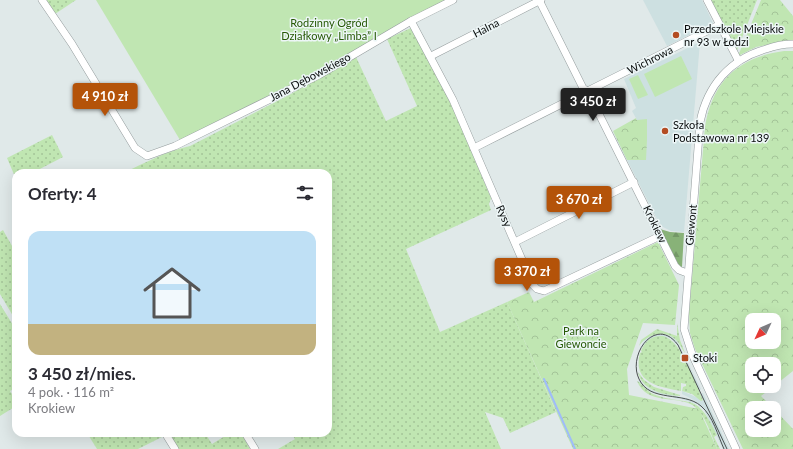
<!DOCTYPE html>
<html lang="pl">
<meta charset="utf-8">
<style>
body{margin:0;font-family:Lato,sans-serif;background:#f7f7f7;color:#2b2b33;height:100vh;display:flex;flex-direction:column;font-size:15px;white-space:nowrap}
*{box-sizing:border-box;margin:0}
p{font-size:13px;color:#7c7c81}
.icon{flex:none;width:22px;height:22px;fill:none;stroke:currentColor;stroke-width:2;stroke-linecap:round;stroke-linejoin:round}
.map{position:relative;flex:1;overflow:hidden}
.sheet{position:absolute;left:12px;top:169px;width:320px;height:268px;display:flex;flex-direction:column;background:#fff;border-radius:12px;box-shadow:0 4px 16px #0002}
.sheet>*{flex:none}
.needle{width:26px;rotate:226deg}
.buttons{position:absolute;left:745px;top:313px;display:grid;gap:8px}
.buttons a{display:grid;place-items:center;width:36px;height:36px;border-radius:8px;background:#fff;box-shadow:0 4px 16px #0002;font-size:20px}
.price{position:absolute;translate:-50% -34px;padding:0 9px;border-radius:4px;background:#b45309;color:#fff;font-size:13px;line-height:26px;filter:drop-shadow(0 1px 2px #0008)}
.price::after{content:'';position:absolute;left:50%;top:24px;width:12px;height:9px;margin-left:-6px;background:inherit;clip-path:polygon(0 0,100% 0,50% 100%)}
.price.selected{background:#222;color:#fff}
ul{padding:0;list-style:none}
li{display:grid;align-content:center;gap:8px;height:212px;padding:0 16px}
li+li{border-top:1px solid #e1e1e2}
li span{display:grid;place-items:center;height:124px;border-radius:12px;color:#555}
li>.icon{margin-inline-start:auto}
span .icon{width:72px;height:72px;fill:#fffc;stroke-width:1}
li b{font-size:17px}
h2{display:flex;justify-content:space-between;align-items:center;height:48px;padding:0 16px;font-size:17px}
.map>svg:first-child{display:block}
.built{fill:#cde0e1}
.grass{fill:url(#grass-dots)}
.forest{fill:url(#forest-firs)}
.park{fill:url(#park-crowns);fill-rule:evenodd}
.garden{fill:#c0e6b2}
.lines{fill:none;stroke-linecap:round;stroke-linejoin:round}
.stream{stroke:#9fbcf9;stroke-width:2}
.street-casing{stroke:#949c9d;stroke-width:8}
.street{stroke:#fff;stroke-width:7}
.tram{stroke:#4c5151;stroke-width:1}
.poi-dot{fill:#b44d23;stroke:#edf6f7;stroke-width:1.5}
.labels{text-anchor:middle;stroke-width:3;stroke-linejoin:round;paint-order:stroke}
.park-label{font-size:11px;fill:#265905;stroke:#edf6f7}
.street-label{font-size:11px;fill:#090c0c;stroke:#edf6f7}
.poi-label{font-size:11px;fill:#090c0c;stroke:#edf6f7;text-anchor:start}
</style>
<div class="map">
<svg width="793" height="449" viewBox="0 0 793 449">
<defs>
<pattern id="grass-dots" width="8" height="8" patternUnits="userSpaceOnUse"><rect width="8" height="8" fill="#c0e6b2"/><path d="M2 2h.1M6 6h.1" fill="none" stroke="#a4c498" stroke-width="1.8" stroke-linecap="round"/></pattern>
<pattern id="forest-firs" width="22" height="20" patternUnits="userSpaceOnUse"><rect width="22" height="20" fill="#88b278"/><path d="M5 1l3.5 6h-7zM16 11l3.5 6h-7z" fill="#749867"/></pattern>
<pattern id="park-crowns" width="20" height="18" patternUnits="userSpaceOnUse"><rect width="20" height="18" fill="#c0e6b2"/><path d="M2 6a3 3 0 1 1 6 0M12 15a3 3 0 1 1 6 0" fill="none" stroke="#a4c498"/></pattern>
</defs>
<rect width="100%" height="100%" fill="#e0e9e9"/>
<g class="built">
<polygon points="643,0 702,0 713,23 667,46"/>
<polygon points="700,42 684,232 671,231 663,227 658,221 617,140 637,140 637,120 632,111 636,108 624,79"/>
<polygon points="661,333 671,336 677,341 701,389 699,390 678,346 670,338 660,336 646,342 639,351 645,339 654,334"/>
<polygon points="640,380 646,387 654,391 680,397 679,399 650,392 640,384 638,381"/>
<polygon points="682,391 703,400 700,394 703,393 729,449 723,449 704,410 697,404 681,399 681,397 687,398 698,402 682,394"/>
</g>
<g class="grass">
<polygon points="45,0 76,0 55,14"/>
<polygon points="709,0 757,0 736,53"/>
<path d="M411,28l3,3 36,69 41,98 -2,6 2,6 -85,39 34,83 67,-30 49,110 -46,21 -7,-15 -18,-6 16,37h-223l17,-10 -4,-6h37v-260h-205c22,-10 43,-22 67,-27l99,-51 67,-38 30,64 31,-15 -30,-67z"/>
<polygon points="52,135 63,157 32,173 16,173 16,179 7,158"/>
<polygon points="3,230 16,253 16,321 0,294 0,232"/>
<polygon points="0,304 16,330 16,388 10,391 16,400 16,406 0,416"/>
<path d="M677,323l3,17 5,13c-3,-3 -5,-9 -8,-12 -12,-13 -30,-7 -38,5l2,-6 16,-11 20,7z"/>
<path d="M663,336c19,4 32,47 40,64l-2,1 -9,-7 -10,-3 1,-4 3,-1v-2l-5,-1v8c-22,-4 -49,-8 -41,-38l2,-1 -1,-1c4,-10 11,-16 22,-15z"/>
<path d="M638,372l6,8 10,7 26,8v1c-19,-1 -39,-7 -42,-24z"/>
<path d="M637,381c5,2 10,10 16,13 38,14 42,-5 64,41l-3,2 6,12h-3c-6,-14 -11,-33 -23,-43 -15,-11 -47,0 -57,-25z"/>
<polygon points="87,433 165,433 166,435 138,449 97,449"/>
<polygon points="168,433 205,433 212,444 230,433 241,433 250,449 178,449"/>
</g>
<polygon class="forest" points="660,229 670,232 684,233 682,267 679,266"/>
<g class="park">
<polygon points="761,0 780,0 793,16 793,40 756,47 738,56"/>
<path d="M784,51h9v320l-19,15v-22h-22v22h22l-13,10 12,12h-21v22h22v-21l19,20v20h-50l-48,-100 -5,-16 -1,-20 16,-186c7,-46 34,-70 79,-76zM752,320h22v22h-22z"/>
<polygon points="636,118 638,123 638,140 647,140 646,160 627,160 613,131"/>
<polygon points="658,242 679,285 675,325 643,323 627,369 629,395 699,409 717,449 573,449 507,302 529,292 534,302"/>
</g>
<g class="garden">
<polygon points="96,0 445,0 320,70 180,140"/>
<polygon points="681,56 692,79 655,97 644,74"/>
<polygon points="638,75 648,95 638,99 629,79"/>
<polygon points="647,119 647,140 638,140 637,120"/>
</g>
<g class="lines">
<polyline class="stream" points="544,379 575,449"/>
<g class="street-casing">
<g id="street">
<polyline points="42,0 72,44 135,148 147,156 175,146 319,75 411,21 453,0"/>
<polyline points="539,0 583,88 588,92 675,266 679,270 687,273"/>
<polyline points="707,0 738,60"/>
<polyline points="411,21 453,100 533,285 537,289 544,291 660,236"/>
<polyline points="431,56 541,0"/>
<polyline points="474,148 719,25"/>
<polyline points="515,242 634,182"/>
<polyline points="165,433 175,449"/>
<polyline points="245,433 255,449"/>
<path d="M736,449l-44,-95 -8,-25 16,-207c7,-36 30,-63 66,-73 8,-3 18,-5 27,-5"/>
</g>
</g>
<use href="#street" class="street"/>
<path class="tram" d="M724,449c-6,-13 -11,-33 -23,-43 -17,-15 -51,-3 -62,-27 -12,-25 17,-64 39,-34l49,104"/>
</g>
<g class="poi-dot">
<circle cx="676" cy="35" r="4"/>
<circle cx="665" cy="131" r="4"/>
<rect x="681" y="354" width="8" height="8" rx="2"/>
</g>
<g class="labels">
<g class="park-label">
<text x="329" y="27">Rodzinny Ogród<tspan x="329" dy="13">Działkowy „Limba” I</tspan></text>
<text x="581" y="335">Park na<tspan x="581" dy="13">Giewoncie</tspan></text>
</g>
<g class="street-label">
<text transform="translate(486 28) rotate(-27)" y="4">Halna</text>
<text transform="translate(650 60) rotate(-27)" y="4">Wichrowa</text>
<text transform="translate(310 77) rotate(-28)" y="4">Jana Dębowskiego</text>
<text transform="translate(504 216) rotate(66)" y="4">Rysy</text>
<text transform="translate(655 224) rotate(64)" y="4">Krokiew</text>
<text transform="translate(691 225) rotate(-85)" y="4">Giewont</text>
</g>
<g class="poi-label">
<text x="684" y="33">Przedszkole Miejskie<tspan x="684" dy="13">nr 93 w Łodzi</tspan></text>
<text x="673" y="129">Szkoła<tspan x="673" dy="13">Podstawowa nr 139</tspan></text>
<text x="693" y="362">Stoki</text>
</g>
</g>
</svg>
<div class="buttons">
<a><svg class="needle" viewBox="-14 -14 28 28"><path d="M0-13l5 13h-10z" fill="#e53935"/><path d="M0 13l5-13h-10z" fill="#7c7c81"/></svg></a>
<a><svg class="icon" aria-label="locate" viewBox="0 0 24 24"><circle cx="12" cy="12" r="6"/><path d="M12 2v4M12 18v4M2 12h4M18 12h4"/></svg></a>
<a><svg class="icon" aria-label="layers" viewBox="0 0 24 24"><path d="M12 4l9 5-9 5-9-5zM3 14l9 5 9-5"/></svg></a>
</div>
<b class="price" style="left:105px;top:117px">4 910 zł</b>
<b class="price selected" style="left:593px;top:122px">3 450 zł</b>
<b class="price" style="left:579px;top:220px">3 670 zł</b>
<b class="price" style="left:527px;top:292px">3 370 zł</b>
<section class="sheet">
<h2>Oferty: 4<svg class="icon" aria-label="filters" viewBox="0 0 24 24"><path d="M4 7h16M4 17h16"/><circle cx="9" cy="7" r="2"/><circle cx="15" cy="17" r="2"/></svg></h2>
<ul>
<li><span style="background:linear-gradient(#bfe0f5 75%,#c2b280 0)"><svg class="icon" aria-label="home" viewBox="0 0 24 24"><path d="M3 11l9-7 9 7M6 9v11h12V9"/></svg></span><div><b>3 450 zł/mies.</b><p>4 pok. · 116 m²</p><p>Krokiew</p></div></li>
</ul>
</section>
</div>
